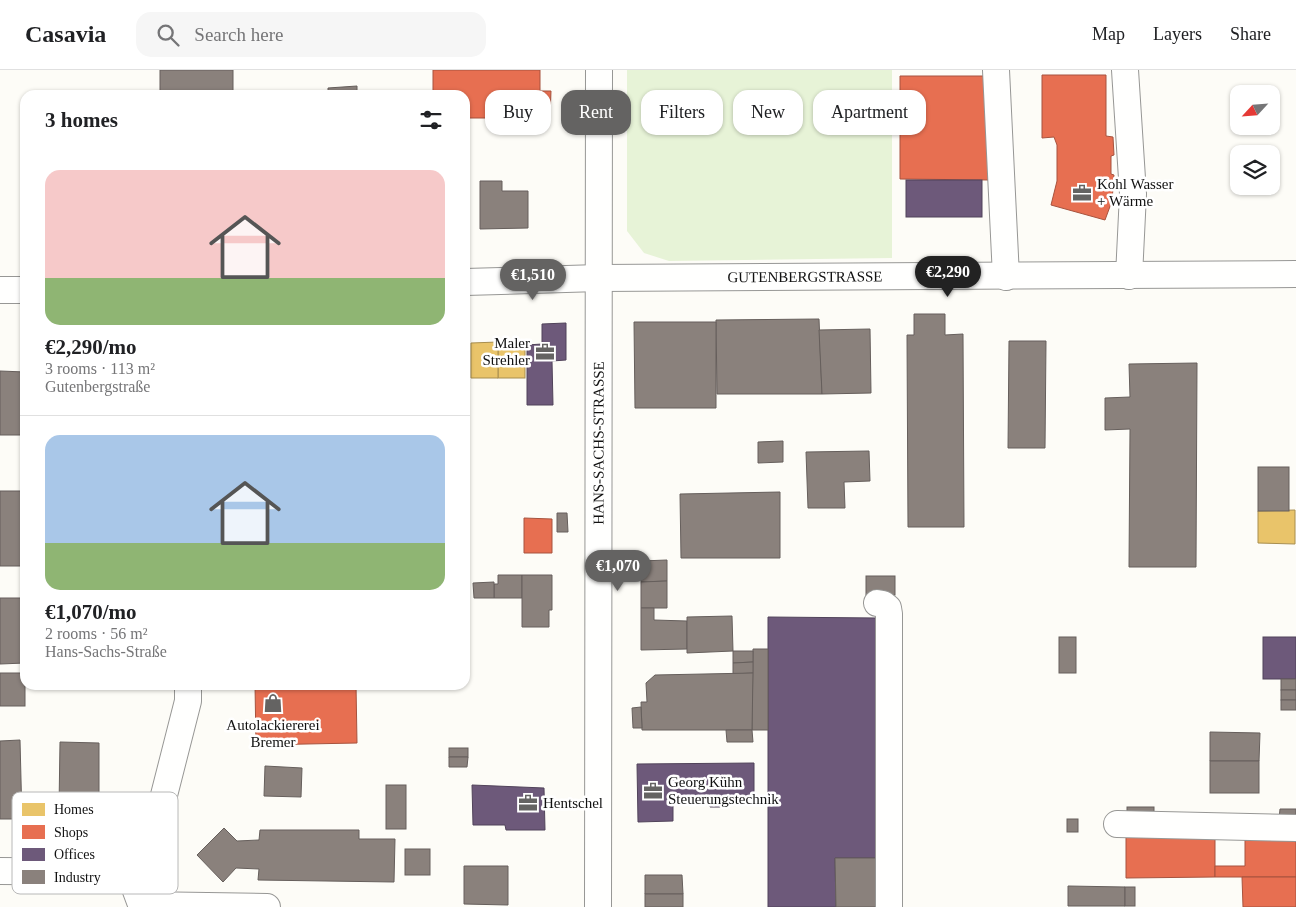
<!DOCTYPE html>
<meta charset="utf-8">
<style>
body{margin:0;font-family:"Times New Roman",serif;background:#f6f6f6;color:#202124;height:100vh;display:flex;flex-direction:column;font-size:19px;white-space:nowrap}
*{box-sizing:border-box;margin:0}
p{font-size:16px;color:#757577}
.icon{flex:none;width:28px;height:28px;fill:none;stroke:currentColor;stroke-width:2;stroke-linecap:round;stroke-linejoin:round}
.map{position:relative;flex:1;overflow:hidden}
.panel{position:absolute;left:20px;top:20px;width:450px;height:600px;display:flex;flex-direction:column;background:#fff;border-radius:15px;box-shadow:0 1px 4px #0004}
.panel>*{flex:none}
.guide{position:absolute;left:485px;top:20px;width:475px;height:45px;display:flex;gap:10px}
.needle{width:32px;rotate:244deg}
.controls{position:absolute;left:1230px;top:15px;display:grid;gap:10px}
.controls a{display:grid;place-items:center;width:50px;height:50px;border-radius:10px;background:#fff;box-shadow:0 1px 4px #0004;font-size:25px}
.price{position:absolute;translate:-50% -42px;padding:0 11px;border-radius:18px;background:#646362;color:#fff;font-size:16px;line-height:32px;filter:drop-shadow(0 1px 2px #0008)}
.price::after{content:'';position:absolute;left:50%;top:30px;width:15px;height:11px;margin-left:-8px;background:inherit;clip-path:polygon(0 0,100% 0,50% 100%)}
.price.current{background:#222;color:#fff}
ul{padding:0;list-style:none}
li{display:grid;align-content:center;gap:10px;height:265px;padding:0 25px}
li+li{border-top:1px solid #e0e0e0}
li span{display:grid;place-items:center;height:155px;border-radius:15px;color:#555}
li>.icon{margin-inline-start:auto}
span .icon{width:90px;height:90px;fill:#fffc;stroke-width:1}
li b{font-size:21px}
h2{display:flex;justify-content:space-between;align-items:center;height:60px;padding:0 25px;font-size:21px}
.tag{padding:0 18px;border-radius:15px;background:#fff;box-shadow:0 1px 4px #0004;font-size:18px;line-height:45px}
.tag.current{background:#646362;color:#fff}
header{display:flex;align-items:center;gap:30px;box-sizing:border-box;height:70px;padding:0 25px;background:#fff;border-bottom:1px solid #e0e0e0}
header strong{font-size:24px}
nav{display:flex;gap:28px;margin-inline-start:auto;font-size:18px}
.search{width:350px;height:45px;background:#f6f6f6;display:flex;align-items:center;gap:12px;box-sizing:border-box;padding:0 18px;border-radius:15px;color:#757577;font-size:19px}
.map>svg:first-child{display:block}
.green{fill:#e7f3d7}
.homes{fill:#e9c46a;stroke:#a88e4f}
.shops{fill:#e76f51;stroke:#a7533e}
.offices{fill:#6d597a;stroke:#51435a}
.industry{fill:#8a817c;stroke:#665f5c}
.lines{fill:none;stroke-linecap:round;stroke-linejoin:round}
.minor-casing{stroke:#979795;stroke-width:28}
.minor{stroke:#fffffe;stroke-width:26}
.labels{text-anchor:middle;stroke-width:5;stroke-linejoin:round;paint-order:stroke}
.poi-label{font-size:15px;fill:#111;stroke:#fff;text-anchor:start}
.street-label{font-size:15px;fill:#111;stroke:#fff}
.key{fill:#fff;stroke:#b8b8b8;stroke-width:1}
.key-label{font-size:14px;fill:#111}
</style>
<header>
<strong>Casavia</strong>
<div class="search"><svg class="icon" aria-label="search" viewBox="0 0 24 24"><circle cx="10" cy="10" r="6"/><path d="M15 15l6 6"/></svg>Search here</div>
<nav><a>Map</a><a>Layers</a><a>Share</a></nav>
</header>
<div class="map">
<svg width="1296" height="837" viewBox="0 0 1296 837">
<rect width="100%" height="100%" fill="#fdfcf7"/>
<polygon class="green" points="627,0 892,0 892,188 669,191 644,183 627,161"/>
<g class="homes">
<rect x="498" y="272" width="27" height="36"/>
<polygon points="498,272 498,308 471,308 471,273"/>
<polygon points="1295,440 1295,474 1258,473 1258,441"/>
</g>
<g class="shops">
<polygon points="433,0 540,0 540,21 551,21 550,48 465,48 465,25 433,25"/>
<polygon points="1042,5 1106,5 1106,66 1113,67 1114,85 1111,86 1111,104 1114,105 1112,131 1105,150 1051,135 1057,111 1057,75 1054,67 1042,68"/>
<polygon points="900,6 990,6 990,110 900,109"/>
<polygon points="524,448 552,449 552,483 524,483"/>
<polygon points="255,615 356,615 357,673 256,675"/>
<polygon points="1126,764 1215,764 1215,807 1126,808"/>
<polygon points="1296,769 1296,807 1215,807 1215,796 1245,796 1245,770"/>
<polygon points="1242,807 1296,807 1296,837 1243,837"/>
</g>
<g class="offices">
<rect x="906" y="110" width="76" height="37"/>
<polygon points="566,253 566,290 552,291 553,335 527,335 527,275 542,274 542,254"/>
<polygon points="768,547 877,548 877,788 835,788 836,837 768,837"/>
<rect x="1263" y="567" width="33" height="42"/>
<polygon points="754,693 754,725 722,726 723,737 710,737 710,726 673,726 673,751 638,752 637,694"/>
<polygon points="472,715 544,718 545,760 506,760 505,755 473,755"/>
</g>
<g class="industry">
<rect x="160" y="0" width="73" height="25"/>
<polygon points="357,16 357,25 328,25 328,18"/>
<rect x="465" y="88" width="2" height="39"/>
<polygon points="480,111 502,111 502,121 528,121 528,158 480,159"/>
<polygon points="914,244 945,244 945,265 963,264 964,457 908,457 907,265 914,265"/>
<polygon points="819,249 822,324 717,324 716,250"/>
<polygon points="634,252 716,252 716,338 635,338"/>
<polygon points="870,259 871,323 822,324 819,260"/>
<polygon points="1009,271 1046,271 1045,378 1008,378"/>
<polygon points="1197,293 1196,497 1129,497 1130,359 1105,360 1105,328 1130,327 1129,294"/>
<polygon points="0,301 25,302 25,365 0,365"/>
<polygon points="783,371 783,392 758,393 758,372"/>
<polygon points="869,381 870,411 844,412 845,438 808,438 806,382"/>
<rect x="1258" y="397" width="31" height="44"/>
<rect x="0" y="421" width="25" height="75"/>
<polygon points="780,422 780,488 681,488 680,424"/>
<polygon points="557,443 567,443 568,462 557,462"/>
<polygon points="667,490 667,511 641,512 641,491"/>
<polygon points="498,505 522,505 522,528 494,528 494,514 498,514"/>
<polygon points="522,505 552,505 552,540 549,540 549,557 522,557"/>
<rect x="866" y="506" width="29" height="19"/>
<polygon points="667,511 667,538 641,538 641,512"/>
<polygon points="494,512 494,528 474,528 473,513"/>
<polygon points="0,528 25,528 25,593 0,594"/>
<polygon points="465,533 467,533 468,555 465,555"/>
<polygon points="641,538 654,538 654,550 687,551 687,579 641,580"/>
<polygon points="732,546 733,581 687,583 687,547"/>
<rect x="1059" y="567" width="17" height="36"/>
<polygon points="753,579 768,579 768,660 752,660"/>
<polygon points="733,581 753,581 753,592 733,593"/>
<polygon points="753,592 753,603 733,604 733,593"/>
<rect x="0" y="603" width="25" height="33"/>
<polygon points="753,603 752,660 642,660 641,632 647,632 646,613 655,605"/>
<rect x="1281" y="609" width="15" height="11"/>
<rect x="1281" y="620" width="15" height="10"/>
<rect x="1281" y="630" width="15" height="10"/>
<polygon points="641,637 642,658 633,658 632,638"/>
<polygon points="726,660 752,660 753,672 727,672"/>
<polygon points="1210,662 1260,663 1259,691 1210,691"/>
<polygon points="20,670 22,749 0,749 0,671"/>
<polygon points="60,672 99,673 99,738 59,738"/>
<rect x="449" y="678" width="19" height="9"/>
<polygon points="449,687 468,687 467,697 449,697"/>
<rect x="1210" y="691" width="49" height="32"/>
<polygon points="265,696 302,698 301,727 264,726"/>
<rect x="386" y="715" width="20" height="44"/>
<rect x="1127" y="737" width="27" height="10"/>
<polygon points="1280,739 1296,739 1296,749 1279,749"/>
<rect x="1067" y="749" width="11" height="13"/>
<polygon points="224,758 237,771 259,770 260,760 359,760 359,769 395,769 394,812 258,810 259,799 236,798 223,812 197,785"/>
<rect x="405" y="779" width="25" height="26"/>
<polygon points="835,788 877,788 877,837 836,837"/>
<polygon points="464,796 508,796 508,835 464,834"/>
<polygon points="645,805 682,805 683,824 645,824"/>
<polygon points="1068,816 1125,817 1125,836 1068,836"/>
<rect x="1125" y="817" width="10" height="19"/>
<rect x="645" y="824" width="38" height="13"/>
</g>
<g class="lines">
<g class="minor-casing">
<g id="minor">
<polyline points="996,0 1006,207"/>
<polyline points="1125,0 1133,124 1129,206"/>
<path id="s1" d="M465,212l134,-4 697,-4"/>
<polyline points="0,220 25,220"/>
<polyline points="877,533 883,534 888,538 889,544 889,837"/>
<polyline points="1117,754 1296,758"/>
<polyline points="0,801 129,802"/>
<polyline points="142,835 267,837"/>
<polyline points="142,837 129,802 161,737 188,631 188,615"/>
<path id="s2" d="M598,837l1,-837"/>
</g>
</g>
<use href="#minor" class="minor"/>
</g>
<defs>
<g id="office-bare" transform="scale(1.5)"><path d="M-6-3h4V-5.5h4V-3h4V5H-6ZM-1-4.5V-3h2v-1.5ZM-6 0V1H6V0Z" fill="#646362" stroke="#fff" stroke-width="2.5" paint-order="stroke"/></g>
<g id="shop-bare" transform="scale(1.5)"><path d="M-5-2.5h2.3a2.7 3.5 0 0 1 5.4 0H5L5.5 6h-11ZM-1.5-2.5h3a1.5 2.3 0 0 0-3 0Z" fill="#646362" stroke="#fff" stroke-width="2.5" paint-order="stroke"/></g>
</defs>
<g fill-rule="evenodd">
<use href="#office-bare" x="1082" y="123"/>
<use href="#office-bare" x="545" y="282"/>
<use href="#shop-bare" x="273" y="633"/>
<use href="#office-bare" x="653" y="721"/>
<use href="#office-bare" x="528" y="733"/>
</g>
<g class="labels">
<g class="poi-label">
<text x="1097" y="119">Kohl Wasser<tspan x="1097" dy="17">+ Wärme</tspan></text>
<text x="530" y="278" text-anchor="end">Maler<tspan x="530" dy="17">Strehler</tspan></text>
<text x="273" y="660" text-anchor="middle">Autolackiererei<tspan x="273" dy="17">Bremer</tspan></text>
<text x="668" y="717">Georg Kühn<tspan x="668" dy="17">Steuerungstechnik</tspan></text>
<text x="543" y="738">Hentschel</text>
</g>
<g class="street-label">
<text dy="5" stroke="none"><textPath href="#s1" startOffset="340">GUTENBERGSTRASSE</textPath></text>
<text dy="5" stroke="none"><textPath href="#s2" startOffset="464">HANS-SACHS-STRASSE</textPath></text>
</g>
</g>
<rect x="12" y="722" width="166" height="102" rx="8" class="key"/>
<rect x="22" y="733" width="23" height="13" fill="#e9c46a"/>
<rect x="22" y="755" width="23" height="14" fill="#e76f51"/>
<rect x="22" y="778" width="23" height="13" fill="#6d597a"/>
<rect x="22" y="800" width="23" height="14" fill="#8a817c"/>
<g class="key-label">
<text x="54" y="744">Homes</text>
<text x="54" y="767">Shops</text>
<text x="54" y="789">Offices</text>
<text x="54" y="812">Industry</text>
</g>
</svg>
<div class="controls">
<a><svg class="needle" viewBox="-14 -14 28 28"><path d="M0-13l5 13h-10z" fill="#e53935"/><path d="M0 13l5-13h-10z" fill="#757577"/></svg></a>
<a><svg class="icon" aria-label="layers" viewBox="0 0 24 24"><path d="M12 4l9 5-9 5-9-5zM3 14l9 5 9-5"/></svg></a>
</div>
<b class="price current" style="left:948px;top:228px">€2,290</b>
<b class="price" style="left:533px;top:231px">€1,510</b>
<b class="price" style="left:618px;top:522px">€1,070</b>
<div class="guide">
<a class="tag">Buy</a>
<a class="tag current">Rent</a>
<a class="tag">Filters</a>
<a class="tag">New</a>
<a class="tag">Apartment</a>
</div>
<section class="panel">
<h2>3 homes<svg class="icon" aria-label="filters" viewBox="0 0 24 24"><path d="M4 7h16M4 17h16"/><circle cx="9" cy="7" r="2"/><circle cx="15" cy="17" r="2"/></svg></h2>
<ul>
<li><span style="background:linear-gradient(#f6c9c9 70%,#8fb573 0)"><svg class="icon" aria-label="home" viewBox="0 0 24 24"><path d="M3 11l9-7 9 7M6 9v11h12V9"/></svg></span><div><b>€2,290/mo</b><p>3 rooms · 113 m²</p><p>Gutenbergstraße</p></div></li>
<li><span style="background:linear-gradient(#a9c7e8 70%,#8fb573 0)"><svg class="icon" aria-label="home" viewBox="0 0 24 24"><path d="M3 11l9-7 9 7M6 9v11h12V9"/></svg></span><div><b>€1,070/mo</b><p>2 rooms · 56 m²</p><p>Hans-Sachs-Straße</p></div></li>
</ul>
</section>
</div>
